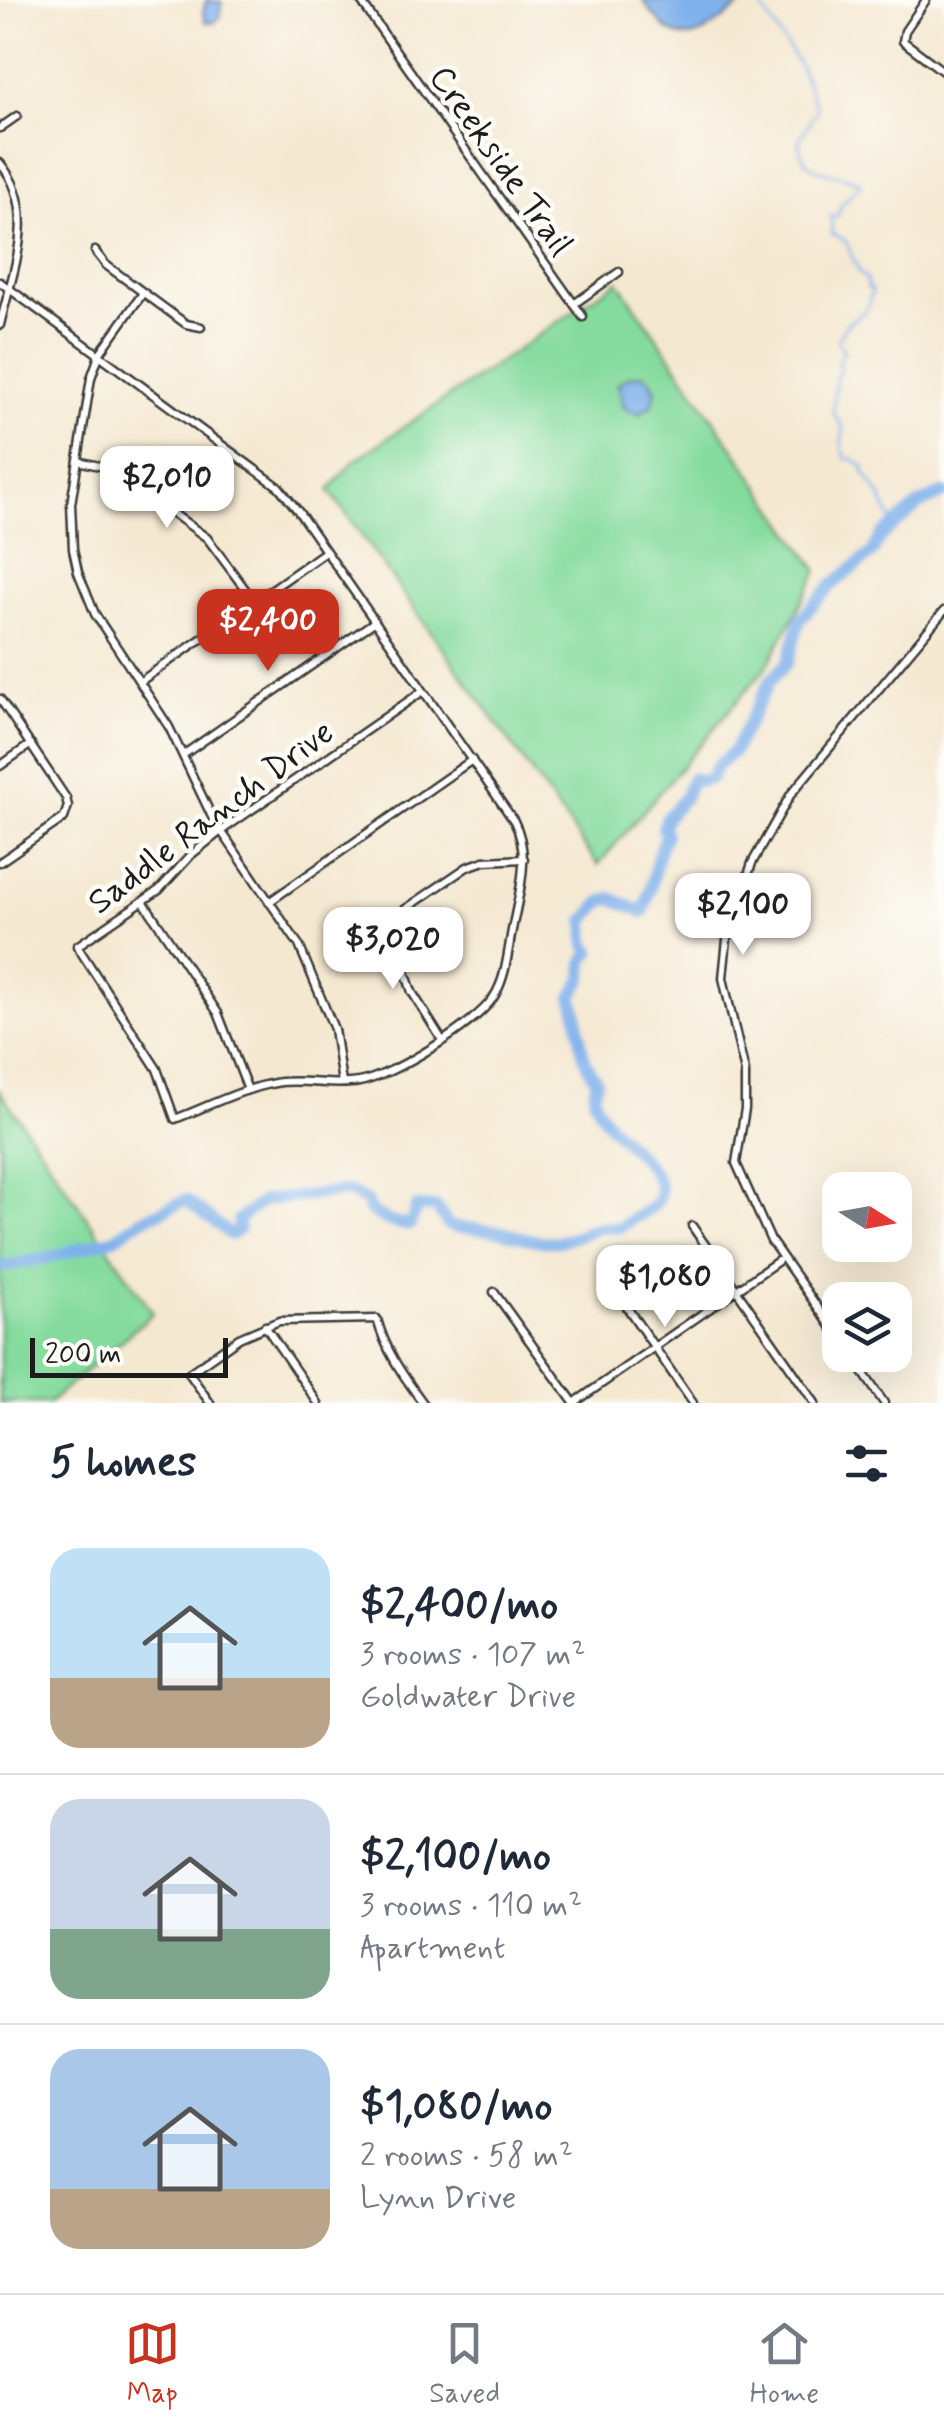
<!DOCTYPE html>
<meta charset="utf-8">
<style>
body{margin:0;font-family:Mynerve,sans-serif;background:#f2f2f3;color:#1f2937;height:100vh;display:flex;flex-direction:column;font-size:38px;white-space:nowrap}
*{box-sizing:border-box;margin:0}
p{font-size:32px;color:#747a83}
.icon{flex:none;width:55px;height:55px;fill:none;stroke:currentColor;stroke-width:2;stroke-linecap:round;stroke-linejoin:round}
.map{position:relative;height:1403px;overflow:hidden}
.side{display:flex;flex-direction:column;background:#fff;flex:1}
.side>*{flex:none}
.needle{width:65px;rotate:101deg}
.fabs{position:absolute;left:822px;top:1172px;display:grid;gap:20px}
.fabs a{display:grid;place-items:center;width:90px;height:90px;border-radius:20px;background:#fff;box-shadow:0 10px 40px #0002;font-size:50px}
.scale{position:absolute;left:30px;bottom:25px;width:198px;box-sizing:border-box;padding-left:10px;border:5px solid #1c1c1c;border-top:0;font-size:28px;line-height:35px;white-space:nowrap;color:#1c1c1c;-webkit-text-stroke:8px #fdfcf7;paint-order:stroke}
.price{position:absolute;translate:-50% -85px;padding:0 22px;border-radius:20px;background:#fff;color:#222;font-size:32px;line-height:65px;filter:drop-shadow(0 2px 5px #0008)}
.price::after{content:'';position:absolute;left:50%;top:60px;width:30px;height:22px;margin-left:-15px;background:inherit;clip-path:polygon(0 0,100% 0,50% 100%)}
.price.active{background:#c8321e;color:#fff}
ul{padding:0;list-style:none}
li{display:flex;align-items:center;gap:30px;height:250px;padding:0 50px}
li+li{border-top:2px solid #e0e1e3}
li span{display:grid;place-items:center;flex:none;width:280px;height:200px;border-radius:30px;color:#555}
li>.icon{margin-inline-start:auto}
span .icon{width:120px;height:120px;fill:#fffc;stroke-width:1}
li b{font-size:42px}
h2{display:flex;justify-content:space-between;align-items:center;height:120px;padding:0 50px;font-size:42px}
.tabs{display:flex;justify-content:space-around;align-items:center;height:140px;border-top:2px solid #e0e1e3;background:#fff;font-size:28px;color:#747a83}
.tabs a{display:grid;justify-items:center;gap:5px}
.tabs .active{color:#c8321e}
.map>svg:first-child{display:block}
.green{fill:#85db9e;stroke:#507c5d;stroke-width:2.5}
.water{fill:#7fb1eb;stroke:#4e6684;stroke-width:2.5}
.lines{fill:none;stroke-linecap:round;stroke-linejoin:round}
.stream{stroke:#7fb1eb;stroke-width:2.5}
.river{stroke:#7fb1eb;stroke-width:12}
.minor-casing{stroke:#3c3b37;stroke-width:11}
.minor{stroke:#fff;stroke-width:6}
.labels{text-anchor:middle;stroke-width:9;stroke-linejoin:round;paint-order:stroke}
.street-label{font-size:35px;fill:#1c1c1c;stroke:#fdfcf7}
</style>
<div class="map">
<svg width="944" height="1403" viewBox="0 0 944 1403">
<rect width="100%" height="100%" fill="#fdfcf7"/>
<filter id="ink" filterUnits="userSpaceOnUse"><feTurbulence type="fractalNoise" baseFrequency=".01" numOctaves="2"/><feDisplacementMap in="SourceGraphic" scale="20" xChannelSelector="R" yChannelSelector="G"/><feConvolveMatrix kernelMatrix="1 2 1 2 8 2 1 2 1" color-interpolation-filters="sRGB"/></filter>
<filter id="wash" filterUnits="userSpaceOnUse"><feTurbulence type="fractalNoise" baseFrequency=".0048" numOctaves="4" result="noise"/><feDisplacementMap in="SourceGraphic" scale="40" xChannelSelector="R" yChannelSelector="G"/><feGaussianBlur stdDeviation="2.25" result="paint"/><feColorMatrix in="noise" values="0 0 0 0 0 0 0 0 0 0 0 0 0 0 0 0 0 1.4 0 .05"/><feComposite in="paint" operator="in"/></filter>
<g filter="url(#wash)">
<rect width="100%" height="100%" fill="#f4e8d1"/>
<g class="green">
<polygon points="618,281 818,571 767,666 598,865 329,490 354,461"/>
<polygon points="0,1091 153,1313 49,1403 0,1403"/>
</g>
<g class="water">
<polygon points="206,0 222,2 220,17 214,23 206,22 203,13"/>
<path d="M643,0h105c-47,35 -65,62 -105,0z"/>
<polygon points="641,374 649,378 656,390 652,406 641,411 641,415 624,408 618,384 628,377"/>
</g>
<g class="lines">
<path class="stream" d="M757,0l43,66 17,43 -18,32c1,37 38,29 62,42l-20,22 -4,12 -6,-1 1,18 13,6 15,34 7,5 1,9 4,3 -5,18 -21,16 -9,16 7,9 -7,14 4,3 -5,11 -3,34 11,17 -3,14 5,16h7l12,8 -2,3 18,27 13,29"/>
<path class="river" d="M0,1267l54,-11 61,-18 26,-18 45,-20 45,35 8,-6 -1,-9 25,-19 85,-10 19,11 2,8c12,9 26,15 41,15l7,-18h19l13,19c16,2 32,3 48,5 21,4 41,13 62,10 24,-4 31,-17 61,-13 10,-10 33,-18 38,-28 15,-33 -61,-70 -64,-104 -1,-5 2,-10 3,-15 -23,-30 -13,-56 -25,-84l11,-19 1,-17 7,-10 -5,-5 -1,-25 15,-18 11,-5 32,14c12,-26 11,-57 23,-77l-3,-6 2,-10 19,-21 8,-20 9,3 11,-3 3,-10 19,-17 36,-70 18,-19 12,-43 32,-34 40,-32 9,-17 39,-32 24,-11"/>
</g>
</g>
<g filter="url(#ink)">
<g class="lines">
<g class="minor-casing">
<g id="minor">
<polyline points="360,0 574,304 619,272"/>
<polyline points="926,0 905,31 903,41 944,72"/>
<polyline points="0,128 17,116"/>
<path d="M0,163c40,47 12,109 0,162"/>
<polyline points="95,251 106,265 186,324 201,327"/>
<path d="M0,282l279,205 19,24 216,310c17,34 6,68 -1,104 -5,23 -6,53 -20,73 -18,27 -102,79 -134,84 -27,5 -56,-4 -84,1 -34,6 -68,24 -100,36l-18,-50 -80,-123 82,-56 32,-35 30,-24 202,-140"/>
<polyline points="143,293 100,353 91,378 71,504 73,549 78,572 95,614 169,727 213,819 299,945 334,1029 342,1083"/>
<polyline points="574,304 583,317"/>
<polyline points="78,461 112,469 207,538 254,601"/>
<polyline points="141,681 325,552"/>
<polyline points="0,699 66,798 68,806 64,818 0,862"/>
<polyline points="183,755 374,622"/>
<polyline points="0,766 31,744"/>
<polyline points="143,901 218,1013 248,1090"/>
<polyline points="269,902 472,760"/>
<polyline points="442,1040 412,992 388,921 467,867 484,861 524,859"/>
<polyline points="692,1226 815,1403"/>
<polyline points="606,1277 693,1403"/>
<polyline points="494,1292 574,1403"/>
<polyline points="265,1326 318,1403"/>
<polyline points="840,1339 771,1241 736,1163 745,1109 745,1072 723,978 727,939 752,863 791,794 944,611"/>
<polyline points="851,1355 884,1403"/>
<path d="M210,1403l-21,-30 50,-35 40,-17 98,-2c9,33 26,56 46,84"/>
<polyline points="574,1403 778,1261"/>
</g>
</g>
<use href="#minor" class="minor"/>
</g>
</g>
<g class="labels">
<g class="street-label">
<text transform="translate(502 160) rotate(55)" y="12">Creekside Trail</text>
<text transform="translate(210 816) rotate(-37)" y="12">Saddle Ranch Drive</text>
</g>
</g>
</svg>
<div class="fabs">
<a><svg class="needle" viewBox="-14 -14 28 28"><path d="M0-13l5 13h-10z" fill="#e53935"/><path d="M0 13l5-13h-10z" fill="#747a83"/></svg></a>
<a><svg class="icon" aria-label="layers" viewBox="0 0 24 24"><path d="M12 4l9 5-9 5-9-5zM3 14l9 5 9-5"/></svg></a>
</div>
<div class="scale">200 m</div>
<b class="price" style="left:167px;top:531px">$2,010</b>
<b class="price active" style="left:268px;top:674px">$2,400</b>
<b class="price" style="left:743px;top:958px">$2,100</b>
<b class="price" style="left:393px;top:992px">$3,020</b>
<b class="price" style="left:665px;top:1330px">$1,080</b>
</div>
<section class="side">
<h2>5 homes<svg class="icon" aria-label="filters" viewBox="0 0 24 24"><path d="M4 7h16M4 17h16"/><circle cx="9" cy="7" r="2"/><circle cx="15" cy="17" r="2"/></svg></h2>
<ul>
<li><span style="background:linear-gradient(#bfe0f5 65%,#b9a48a 0)"><svg class="icon" aria-label="home" viewBox="0 0 24 24"><path d="M3 11l9-7 9 7M6 9v11h12V9"/></svg></span><div><b>$2,400/mo</b><p>3 rooms · 107 m²</p><p>Goldwater Drive</p></div></li>
<li><span style="background:linear-gradient(#c9d6e8 65%,#7fa58c 0)"><svg class="icon" aria-label="home" viewBox="0 0 24 24"><path d="M3 11l9-7 9 7M6 9v11h12V9"/></svg></span><div><b>$2,100/mo</b><p>3 rooms · 110 m²</p><p>Apartment</p></div></li>
<li><span style="background:linear-gradient(#a9c7e8 70%,#b9a48a 0)"><svg class="icon" aria-label="home" viewBox="0 0 24 24"><path d="M3 11l9-7 9 7M6 9v11h12V9"/></svg></span><div><b>$1,080/mo</b><p>2 rooms · 58 m²</p><p>Lynn Drive</p></div></li>
</ul>
</section>
<nav class="tabs">
<a class="active"><svg class="icon" aria-label="map" viewBox="0 0 24 24"><path d="M3 6l6-2 6 2 6-2v14l-6 2-6-2-6 2zM9 4v14M15 6v14"/></svg>Map</a>
<a><svg class="icon" aria-label="saved" viewBox="0 0 24 24"><path d="M7 4h10v16l-5-4-5 4z"/></svg>Saved</a>
<a><svg class="icon" aria-label="home" viewBox="0 0 24 24"><path d="M3 11l9-7 9 7M6 9v11h12V9"/></svg>Home</a>
</nav>
